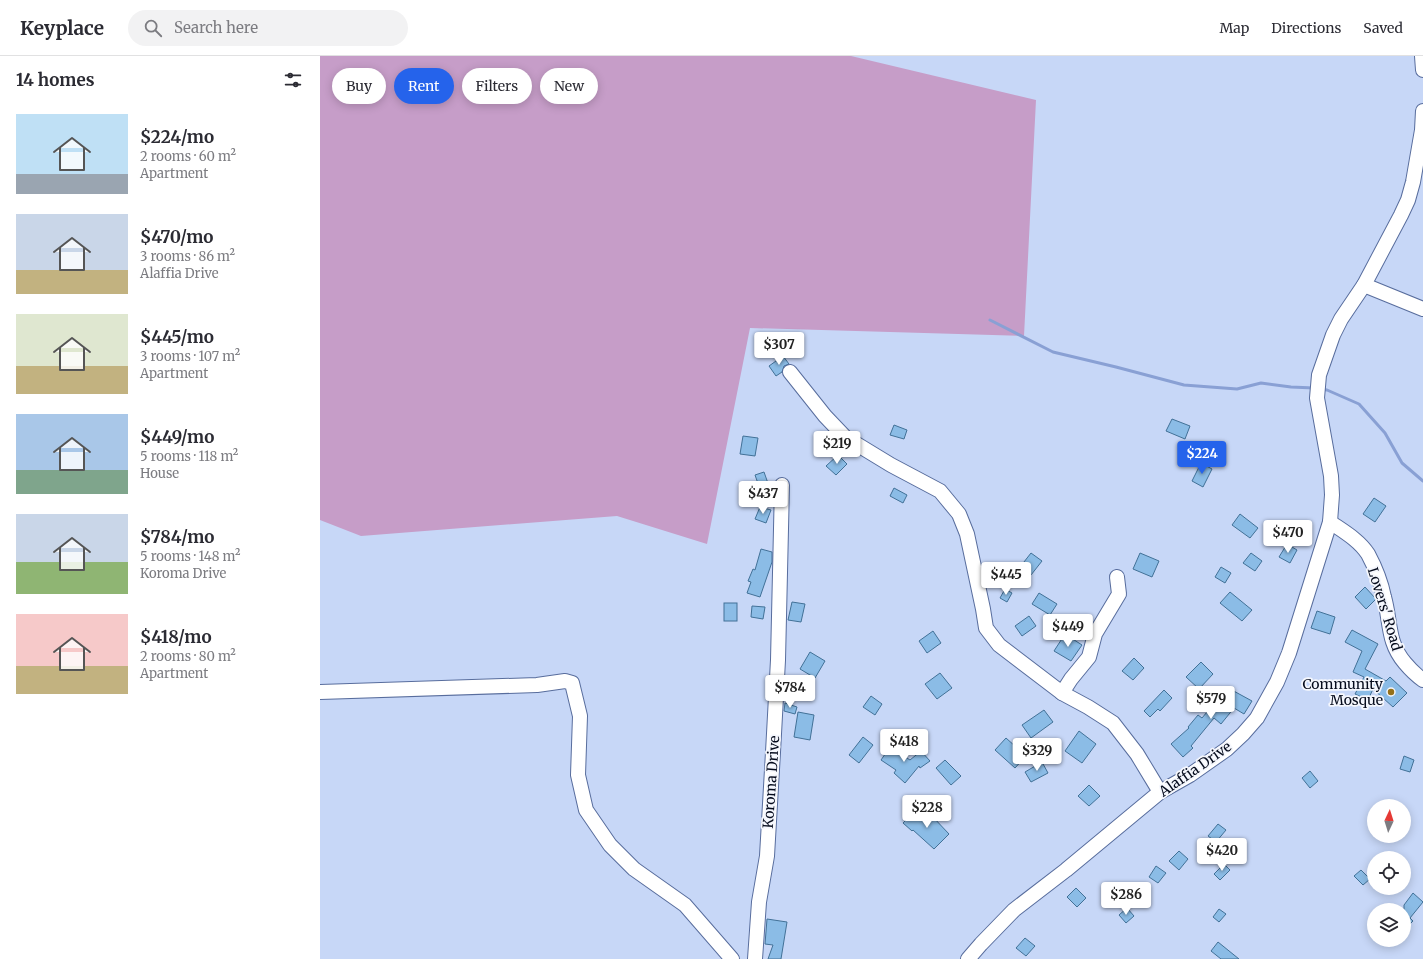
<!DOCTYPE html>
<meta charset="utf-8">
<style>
body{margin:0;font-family:Merriweather,serif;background:#f2f2f3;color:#2b2b33;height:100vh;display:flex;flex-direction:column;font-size:15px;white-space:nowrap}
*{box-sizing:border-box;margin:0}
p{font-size:13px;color:#7c7c81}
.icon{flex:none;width:22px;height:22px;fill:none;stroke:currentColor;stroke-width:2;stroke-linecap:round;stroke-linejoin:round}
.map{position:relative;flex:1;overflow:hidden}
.drawer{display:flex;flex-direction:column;background:#fff;width:320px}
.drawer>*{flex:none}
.top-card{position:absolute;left:12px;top:12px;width:380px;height:36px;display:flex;gap:8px}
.needle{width:26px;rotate:4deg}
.fabs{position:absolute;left:1047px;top:743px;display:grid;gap:8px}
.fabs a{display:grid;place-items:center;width:44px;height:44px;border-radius:50%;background:#fff;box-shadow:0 2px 10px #0003;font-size:20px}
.price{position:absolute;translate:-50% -34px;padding:0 9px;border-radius:4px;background:#fff;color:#222;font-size:13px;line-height:26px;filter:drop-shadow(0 1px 2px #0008)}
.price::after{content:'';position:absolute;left:50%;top:24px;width:12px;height:9px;margin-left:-6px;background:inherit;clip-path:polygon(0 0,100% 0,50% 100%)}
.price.selected{background:#2563eb;color:#fff}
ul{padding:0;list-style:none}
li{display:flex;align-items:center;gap:12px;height:100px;padding:0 16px}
li span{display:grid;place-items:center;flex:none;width:112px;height:80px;border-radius:0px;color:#555}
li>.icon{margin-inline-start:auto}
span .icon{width:48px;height:48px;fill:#fffc;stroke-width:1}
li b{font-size:17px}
h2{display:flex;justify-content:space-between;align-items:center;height:48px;padding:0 16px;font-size:17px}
.chip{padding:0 14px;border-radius:18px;background:#fff;box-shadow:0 2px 10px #0003;font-size:14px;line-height:36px}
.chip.selected{background:#2563eb;color:#fff}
header{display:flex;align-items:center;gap:24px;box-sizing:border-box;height:56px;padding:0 20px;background:#fff;border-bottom:1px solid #e1e1e2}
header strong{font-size:19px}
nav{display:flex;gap:22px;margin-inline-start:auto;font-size:14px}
.search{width:280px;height:36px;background:#f2f2f3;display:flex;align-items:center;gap:10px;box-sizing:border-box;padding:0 14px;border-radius:22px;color:#7c7c81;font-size:15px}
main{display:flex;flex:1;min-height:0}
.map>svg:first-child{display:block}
.green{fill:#c69dc8}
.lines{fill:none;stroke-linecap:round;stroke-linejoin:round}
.stream{stroke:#89a0d4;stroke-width:3}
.building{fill:#8bbce6;stroke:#427197}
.minor-casing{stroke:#586d9d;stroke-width:16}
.minor{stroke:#fff;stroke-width:14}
.poi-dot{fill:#947119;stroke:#f5f7fd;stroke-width:1.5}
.labels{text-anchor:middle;stroke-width:3.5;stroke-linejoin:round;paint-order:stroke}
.street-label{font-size:14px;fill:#050b1c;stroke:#f5f7fd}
.poi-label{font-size:14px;fill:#050b1c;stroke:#f5f7fd;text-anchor:end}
</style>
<header>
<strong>Keyplace</strong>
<div class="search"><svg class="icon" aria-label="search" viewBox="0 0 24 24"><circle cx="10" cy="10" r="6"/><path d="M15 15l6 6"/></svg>Search here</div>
<nav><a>Map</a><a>Directions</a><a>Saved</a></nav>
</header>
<main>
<section class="drawer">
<h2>14 homes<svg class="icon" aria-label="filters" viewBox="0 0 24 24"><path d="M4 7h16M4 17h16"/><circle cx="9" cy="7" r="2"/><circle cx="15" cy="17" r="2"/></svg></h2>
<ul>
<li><span style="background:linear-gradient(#bfe0f5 75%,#9aa5b1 0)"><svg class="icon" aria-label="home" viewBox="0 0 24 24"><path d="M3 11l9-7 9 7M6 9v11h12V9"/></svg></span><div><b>$224/mo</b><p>2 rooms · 60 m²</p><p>Apartment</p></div></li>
<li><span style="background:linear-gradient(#c9d6e8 70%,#c2b280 0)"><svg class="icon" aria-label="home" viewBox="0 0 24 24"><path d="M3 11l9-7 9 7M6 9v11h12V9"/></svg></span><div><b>$470/mo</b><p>3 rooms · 86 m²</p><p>Alaffia Drive</p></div></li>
<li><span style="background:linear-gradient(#dfe7d0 65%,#c2b280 0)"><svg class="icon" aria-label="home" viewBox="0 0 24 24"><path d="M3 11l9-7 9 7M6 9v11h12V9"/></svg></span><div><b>$445/mo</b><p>3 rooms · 107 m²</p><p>Apartment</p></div></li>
<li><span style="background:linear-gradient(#a9c7e8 70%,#7fa58c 0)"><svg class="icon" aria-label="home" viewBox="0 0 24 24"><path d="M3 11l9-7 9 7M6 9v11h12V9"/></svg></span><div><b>$449/mo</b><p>5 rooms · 118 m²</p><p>House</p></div></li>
<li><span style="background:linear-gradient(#c9d6e8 60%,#8fb573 0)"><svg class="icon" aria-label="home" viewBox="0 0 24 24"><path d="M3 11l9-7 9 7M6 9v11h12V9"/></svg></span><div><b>$784/mo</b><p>5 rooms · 148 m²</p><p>Koroma Drive</p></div></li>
<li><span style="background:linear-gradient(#f6c9c9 65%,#c2b280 0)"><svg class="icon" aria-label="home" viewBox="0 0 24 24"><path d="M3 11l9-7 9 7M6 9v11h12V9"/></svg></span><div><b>$418/mo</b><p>2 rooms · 80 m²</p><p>Apartment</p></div></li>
</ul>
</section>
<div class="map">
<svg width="1103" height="903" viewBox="0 0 1103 903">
<rect width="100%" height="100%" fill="#c7d7f7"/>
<polygon class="green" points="0,0 531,0 716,44 704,280 430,272 387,488 297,460 41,480 0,464"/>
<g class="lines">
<g class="stream">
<polyline points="670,264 733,296 796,311 864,329 917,333 941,327 971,331 994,332"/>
<polyline points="1001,333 1007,334 1039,348 1065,377 1082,407 1103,425"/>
</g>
</g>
<g class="building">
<polygon points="463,300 469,308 464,310 462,316 456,320 449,310"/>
<polygon points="852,363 870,370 865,383 846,375"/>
<polygon points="574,369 587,374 584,383 570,379"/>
<polygon points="423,380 438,382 435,400 420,398"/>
<polygon points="518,399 527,408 516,419 506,410"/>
<polygon points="881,407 892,413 883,431 872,425"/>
<polygon points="444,416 450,433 441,436 435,419"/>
<polygon points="574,432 587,439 583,447 570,440"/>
<polygon points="1054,442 1066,450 1055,466 1043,458"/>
<polygon points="440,451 451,454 446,467 435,463"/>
<polygon points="920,458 938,472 930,482 912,469"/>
<polygon points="967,488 977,494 970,507 959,501"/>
<polygon points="441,493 452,496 452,506 440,541 427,537 431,526 428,525 433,513 435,514"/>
<polygon points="711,497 722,505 711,519 700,511"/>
<polygon points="820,497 839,505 832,521 813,513"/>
<polygon points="931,497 942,505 935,515 923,507"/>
<polygon points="901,511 911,517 905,527 895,521"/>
<polygon points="1045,531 1056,543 1046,553 1035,541"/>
<polygon points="685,533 692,537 687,546 680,542"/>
<polygon points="910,536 932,554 922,565 900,547"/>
<polygon points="719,537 737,548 730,559 712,548"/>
<polygon points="472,546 485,548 481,566 468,564"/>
<rect x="404" y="547" width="13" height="18"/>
<polygon points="432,550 445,551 443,563 431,561"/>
<polygon points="997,555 1015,561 1010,578 991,572"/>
<polygon points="709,560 716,570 702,580 695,570"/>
<polygon points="1032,574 1058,588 1045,613 1066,625 1070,621 1087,637 1073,651 1053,633 1048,644 1035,638 1044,621 1033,616 1042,595 1025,586"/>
<polygon points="613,575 621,587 607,597 599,585"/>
<polygon points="745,578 762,589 751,605 734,595"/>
<polygon points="490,596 505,605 495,622 480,613"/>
<polygon points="814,602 824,612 813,624 802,615"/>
<polygon points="881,606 893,618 879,633 866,621"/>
<polygon points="620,617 632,632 617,643 605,628"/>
<polygon points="910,633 932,645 924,658 914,652 901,668 894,662 871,690 873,692 863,701 851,688 869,672 868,671 878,659 882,662 897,644 902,648"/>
<polygon points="844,634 852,642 840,655 838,653 830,661 824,655"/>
<polygon points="551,640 562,648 555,659 543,651"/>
<polygon points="465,647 477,651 475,658 464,655"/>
<polygon points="724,654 733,666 711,682 702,669"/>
<polygon points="478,656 494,659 490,684 474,681"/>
<polygon points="759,675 776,688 762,707 745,695"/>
<polygon points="543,681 553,689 539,707 529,699"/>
<polygon points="686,682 706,700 695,712 675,694"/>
<polygon points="570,691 590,704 601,695 610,705 600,712 599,710 585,727 574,717 576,714 561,704"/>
<polygon points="1084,700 1094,704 1090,716 1080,713"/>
<polygon points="625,704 641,720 631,729 616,712"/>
<polygon points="722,706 728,717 711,726 705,716"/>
<polygon points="990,715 998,725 990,732 982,722"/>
<polygon points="769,729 780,740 769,750 758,740"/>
<polygon points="597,753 608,764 612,760 629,778 614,793 593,774 592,775 583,767"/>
<polygon points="898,768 906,774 896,786 888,780"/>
<polygon points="859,795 868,803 859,814 849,805"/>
<polygon points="904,808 910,814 900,824 894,818"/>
<polygon points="836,810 846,817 838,827 829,821"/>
<polygon points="1041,814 1050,823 1043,829 1034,820"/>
<polygon points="756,832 766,842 757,851 747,841"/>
<polygon points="1093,837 1103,846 1090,862 1093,865 1084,874 1084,849"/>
<polygon points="807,852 814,860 806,867 799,859"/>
<polygon points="899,853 906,858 899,866 893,861"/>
<polygon points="447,863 467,866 461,903 448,903 453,889 445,888"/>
<polygon points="705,882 715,890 706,900 696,892"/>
<polygon points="898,886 919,903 901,903 891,895"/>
</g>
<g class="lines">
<g class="minor-casing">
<g id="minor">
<polyline points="1102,0 1103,14"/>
<polyline points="1044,229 1103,253"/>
<polyline points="470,316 505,360 525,381 571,409 620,435 639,458 647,478 663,553 666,572 679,589 742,637 768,651 793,667 817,698 840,736"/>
<path d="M1010,466c13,9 29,18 38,32 7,13 13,28 16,43 7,25 3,45 21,66 5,6 11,12 18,17"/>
<polyline points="0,636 217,629 245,625 252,627 260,660 258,719 266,754 290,789 314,813 365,849 412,903"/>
<polyline points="742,637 751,623 769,601 775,578 799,538 797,521"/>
<polyline points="435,903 439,846 447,800 453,696 458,604 462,429"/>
<polyline points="648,903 661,888 694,854 746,814 840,736 870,719 907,693 923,678 937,662 957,626 969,597 1010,466 1012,439 1011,420 997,342 999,319 1013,279 1021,263 1044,229 1081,159 1088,144 1093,126 1102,74 1103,55"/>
</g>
</g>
<use href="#minor" class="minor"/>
</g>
<circle class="poi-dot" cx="1071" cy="636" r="4"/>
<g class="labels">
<g class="street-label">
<text transform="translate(1065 553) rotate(73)" y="5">Lovers' Road</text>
<text transform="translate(875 713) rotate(-35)" y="5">Alaffia Drive</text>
<text transform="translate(451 726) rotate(-86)" y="5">Koroma Drive</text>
</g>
<g class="poi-label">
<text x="1063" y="633">Community<tspan x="1063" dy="16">Mosque</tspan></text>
</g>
</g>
</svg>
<div class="fabs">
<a><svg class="needle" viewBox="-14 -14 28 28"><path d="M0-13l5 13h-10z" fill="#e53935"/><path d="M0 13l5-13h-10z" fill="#7c7c81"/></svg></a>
<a><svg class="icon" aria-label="locate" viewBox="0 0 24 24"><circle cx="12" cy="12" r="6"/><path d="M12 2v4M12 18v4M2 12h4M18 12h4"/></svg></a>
<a><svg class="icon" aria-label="layers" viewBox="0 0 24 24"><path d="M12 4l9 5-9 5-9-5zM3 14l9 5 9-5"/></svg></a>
</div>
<b class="price" style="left:459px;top:310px">$307</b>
<b class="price" style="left:517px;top:409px">$219</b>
<b class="price selected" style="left:882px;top:419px">$224</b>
<b class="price" style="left:443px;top:459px">$437</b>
<b class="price" style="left:968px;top:498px">$470</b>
<b class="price" style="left:686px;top:540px">$445</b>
<b class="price" style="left:748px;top:592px">$449</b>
<b class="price" style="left:470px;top:653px">$784</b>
<b class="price" style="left:891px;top:664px">$579</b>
<b class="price" style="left:584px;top:707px">$418</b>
<b class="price" style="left:717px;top:716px">$329</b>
<b class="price" style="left:607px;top:773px">$228</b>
<b class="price" style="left:902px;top:816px">$420</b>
<b class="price" style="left:806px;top:860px">$286</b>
<div class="top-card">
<a class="chip">Buy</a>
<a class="chip selected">Rent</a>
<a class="chip">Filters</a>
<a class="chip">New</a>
</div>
</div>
</main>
